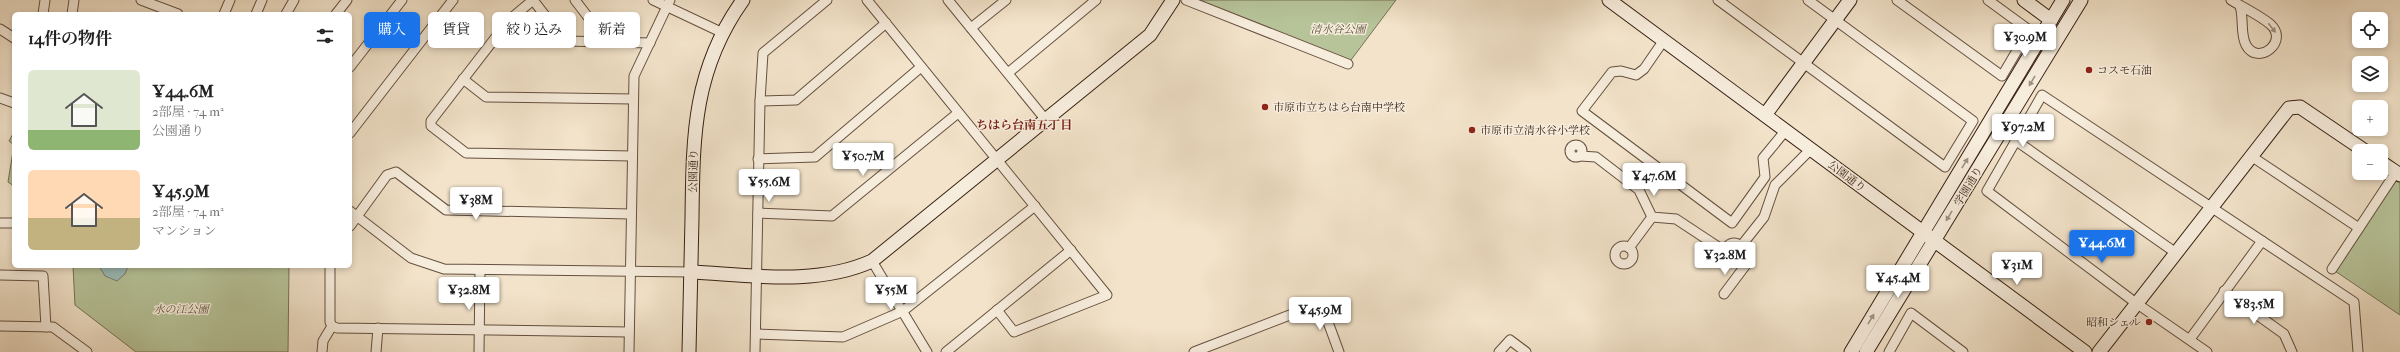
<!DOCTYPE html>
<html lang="ja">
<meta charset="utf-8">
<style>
body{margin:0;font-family:"IM FELL French Canon","Noto Serif JP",serif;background:#f2f2f2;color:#222;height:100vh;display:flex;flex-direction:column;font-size:15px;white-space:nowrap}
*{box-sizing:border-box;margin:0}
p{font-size:13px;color:#767676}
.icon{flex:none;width:22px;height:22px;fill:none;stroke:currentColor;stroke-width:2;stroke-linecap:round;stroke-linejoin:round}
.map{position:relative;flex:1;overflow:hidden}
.sheet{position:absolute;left:12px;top:12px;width:340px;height:256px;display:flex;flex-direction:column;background:#fff;border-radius:6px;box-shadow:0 2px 6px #0003}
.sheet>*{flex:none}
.top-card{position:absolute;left:364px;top:12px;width:380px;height:36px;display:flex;gap:8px}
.buttons{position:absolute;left:2352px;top:12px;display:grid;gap:8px}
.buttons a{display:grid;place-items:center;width:36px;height:36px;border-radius:6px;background:#fff;box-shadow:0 2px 6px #0003;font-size:20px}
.price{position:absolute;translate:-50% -34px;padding:0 9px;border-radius:4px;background:#fff;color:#222;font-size:13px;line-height:26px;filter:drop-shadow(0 1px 2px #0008)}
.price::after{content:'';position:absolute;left:50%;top:24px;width:12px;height:9px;margin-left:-6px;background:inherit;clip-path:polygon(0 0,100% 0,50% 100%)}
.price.current{background:#1a73e8;color:#fff}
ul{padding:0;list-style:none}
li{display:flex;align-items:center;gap:12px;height:100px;padding:0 16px}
li span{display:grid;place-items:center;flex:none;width:112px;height:80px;border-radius:6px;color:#555}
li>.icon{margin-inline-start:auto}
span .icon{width:48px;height:48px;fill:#fffc;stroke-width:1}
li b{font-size:17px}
h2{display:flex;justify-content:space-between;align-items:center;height:48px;padding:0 16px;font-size:17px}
.tag{padding:0 14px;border-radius:6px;background:#fff;box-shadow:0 2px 6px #0003;font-size:14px;line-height:36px}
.tag.current{background:#1a73e8;color:#fff}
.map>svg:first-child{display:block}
.green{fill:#b7c49a;stroke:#767256}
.water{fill:#9cbdba;stroke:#737e76}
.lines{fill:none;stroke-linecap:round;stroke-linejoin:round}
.street-casing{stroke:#65503f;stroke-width:11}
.secondary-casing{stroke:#361f11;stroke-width:15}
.street{stroke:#f7eddd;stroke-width:9}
.secondary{stroke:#f7eddd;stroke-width:13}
.oneway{fill:#a09081}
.poi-dot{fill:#8f2418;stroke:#f7eddd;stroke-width:1.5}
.labels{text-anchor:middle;stroke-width:3;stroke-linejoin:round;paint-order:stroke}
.park-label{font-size:11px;font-style:italic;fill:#5d513a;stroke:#f7eddd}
.poi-label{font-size:11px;fill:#361f11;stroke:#f7eddd;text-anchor:start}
.street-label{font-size:11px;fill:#361f11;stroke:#f7eddd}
.neighbourhood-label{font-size:12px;font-weight:bold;fill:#7a1f14;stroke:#f7eddd}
</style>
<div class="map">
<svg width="2400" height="352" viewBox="0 0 2400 352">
<rect width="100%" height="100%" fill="#f2e3ca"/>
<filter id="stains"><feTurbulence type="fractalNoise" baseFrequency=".005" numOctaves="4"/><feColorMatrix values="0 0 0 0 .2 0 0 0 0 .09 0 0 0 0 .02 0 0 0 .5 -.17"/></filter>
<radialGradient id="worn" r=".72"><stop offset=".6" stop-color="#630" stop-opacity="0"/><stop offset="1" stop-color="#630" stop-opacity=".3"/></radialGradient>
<g class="green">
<polygon points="1186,0 1396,0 1348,64"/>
<polygon points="14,132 14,186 8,182 14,145 9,141"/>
<polygon points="2400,175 2400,315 2332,269"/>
<polygon points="73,266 289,266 288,352 136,352 75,305"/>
</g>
<polygon class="water" points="99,266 128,266 125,274 117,281 105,276"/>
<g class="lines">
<g class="street-casing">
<g id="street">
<polyline points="141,0 178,14"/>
<polyline points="533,0 509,20 431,121 431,126 466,153 632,156"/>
<polyline points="533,0 565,41 650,43"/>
<polyline points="575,0 588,17 608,32 615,41"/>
<polyline points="653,0 723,33"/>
<polyline points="867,0 1107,295 1014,332 997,310"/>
<polyline points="948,0 1045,119"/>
<polyline points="1186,0 1348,64"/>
<polyline points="1718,0 1945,167 1973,121 1808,0"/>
<polyline points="1897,0 2002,76 2029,30 1988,0"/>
<path d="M2231,0c13,8 28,15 39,24 20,17 -12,43 -24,21 -6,-11 -2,-27 -6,-39"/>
<polyline points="43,14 45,0"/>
<polyline points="72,14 74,0"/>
<polyline points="224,14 230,0"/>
<polyline points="256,14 262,0"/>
<polyline points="286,14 294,0"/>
<polyline points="336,14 347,0"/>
<polyline points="971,28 1006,0"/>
<polyline points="0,29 14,38"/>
<polyline points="1664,40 1644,69 1636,75 1621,71 1612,72 1582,111 1732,223 1765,177 1763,158 1786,130"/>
<polyline points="350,67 402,0"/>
<polyline points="1008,73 1096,0"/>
<polyline points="463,79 486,97 633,99"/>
<polyline points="0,98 14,103"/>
<polyline points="760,101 796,100 886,23"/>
<polyline points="350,133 453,0"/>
<polyline points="2015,140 2176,253"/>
<circle cx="1576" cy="151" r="6"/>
<polyline points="1580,156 1596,157 1639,190 1652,217 1676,219 1726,252"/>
<polyline points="2251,156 2359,228"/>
<polyline points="758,159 815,157 921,67"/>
<polyline points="350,211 411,258 444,269 691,272"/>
<polyline points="758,213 832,216 958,113"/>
<polyline points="0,223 14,223"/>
<polyline points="350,226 387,175 396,172 446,210 631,214"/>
<circle cx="1734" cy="251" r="8"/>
<circle cx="1624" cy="255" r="9"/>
<polyline points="1741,246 1764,217 1775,185 1811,149"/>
<polyline points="1629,248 1652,217"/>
<polyline points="872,261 927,352"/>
<polyline points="330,266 330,322 332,326 337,328 629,332"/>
<polyline points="2332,269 2396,172"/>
<polyline points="0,275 43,276 46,327"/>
<polyline points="2224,291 2284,334 2292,352"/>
<polyline points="1724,294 1748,262 1740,255"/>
<polyline points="0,326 53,327 87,352"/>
<polyline points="756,334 843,337 903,311 1035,206"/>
<polyline points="2190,339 2262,241"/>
<polyline points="322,352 323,341 332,326"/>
<polyline points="376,352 378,328"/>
<polyline points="479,352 480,271"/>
<polyline points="629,352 634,76 670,0"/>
<polyline points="755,352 760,101 763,53 827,0"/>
<polyline points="946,352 1071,250"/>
<polyline points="1194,352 1321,303 1339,352"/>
<polyline points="1499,352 1510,340 1526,352"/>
<polyline points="1889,352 1911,313 1963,352"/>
<polyline points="2207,352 2136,303 1987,191 2042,95 2354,302 2358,352"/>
</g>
</g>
<g class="secondary-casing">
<g id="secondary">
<polyline points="1609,0 2085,352"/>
<polyline points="2024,0 2051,20"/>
<polyline points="1765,115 1850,0"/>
<polyline points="2381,162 2400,175"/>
<path d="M691,272c59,3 126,14 181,-11l278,-226 23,-35"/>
<path d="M689,352c1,-45 2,-89 3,-134 1,-82 1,-148 51,-218"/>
<polyline points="1851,352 2063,0"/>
<polyline points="1866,352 2081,0"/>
<polyline points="2099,352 2289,108 2300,107 2365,151"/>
</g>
</g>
<use href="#street" class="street"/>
<use href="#secondary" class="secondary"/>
</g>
<defs><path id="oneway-solid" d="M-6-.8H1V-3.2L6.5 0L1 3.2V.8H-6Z"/></defs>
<g class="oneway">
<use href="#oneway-solid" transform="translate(2272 28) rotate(52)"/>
<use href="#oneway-solid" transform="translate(2032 81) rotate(121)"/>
<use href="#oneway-solid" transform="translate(1965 163) rotate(-59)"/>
<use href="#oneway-solid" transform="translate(1949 216) rotate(121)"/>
<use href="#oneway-solid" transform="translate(1871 319) rotate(-59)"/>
</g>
<g class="poi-dot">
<circle cx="2089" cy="70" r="4"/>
<circle cx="1265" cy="107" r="4"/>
<circle cx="1472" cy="130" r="4"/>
<circle cx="2149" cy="322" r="4"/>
</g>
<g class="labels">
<g class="park-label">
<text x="1338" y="33">清水谷公園</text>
<text x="181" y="313">水の江公園</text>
</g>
<g class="poi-label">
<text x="2097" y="74">コスモ石油</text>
<text x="1273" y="111">市原市立ちはら台南中学校</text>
<text x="1480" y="134">市原市立清水谷小学校</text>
<text x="2141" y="326" text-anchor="end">昭和シェル</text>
</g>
<g class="street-label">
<text transform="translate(693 171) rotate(-89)" y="4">公園通り</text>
<text transform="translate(1847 176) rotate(37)" y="4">公園通り</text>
<text transform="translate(1968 186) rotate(-59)" y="4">学園通り</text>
</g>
<g class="neighbourhood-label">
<text x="1024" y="129">ちはら台南五丁目</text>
</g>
</g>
<rect width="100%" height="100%" filter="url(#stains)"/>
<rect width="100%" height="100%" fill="url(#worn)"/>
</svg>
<div class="buttons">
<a><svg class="icon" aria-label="locate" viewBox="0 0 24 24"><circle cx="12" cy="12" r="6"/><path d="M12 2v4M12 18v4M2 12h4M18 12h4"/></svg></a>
<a><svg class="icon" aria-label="layers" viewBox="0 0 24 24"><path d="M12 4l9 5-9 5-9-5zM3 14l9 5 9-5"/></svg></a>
<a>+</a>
<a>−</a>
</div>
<b class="price" style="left:2025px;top:58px">¥30.9M</b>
<b class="price" style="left:2023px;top:148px">¥97.2M</b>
<b class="price" style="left:863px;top:177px">¥50.7M</b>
<b class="price" style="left:1654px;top:197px">¥47.6M</b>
<b class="price" style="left:769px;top:203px">¥55.6M</b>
<b class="price" style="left:476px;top:221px">¥38M</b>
<b class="price current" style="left:2102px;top:264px">¥44.6M</b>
<b class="price" style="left:1725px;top:276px">¥32.8M</b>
<b class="price" style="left:2017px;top:286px">¥31M</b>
<b class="price" style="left:1898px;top:299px">¥45.4M</b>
<b class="price" style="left:469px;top:311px">¥32.8M</b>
<b class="price" style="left:891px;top:311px">¥55M</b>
<b class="price" style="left:2254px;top:325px">¥83.5M</b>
<b class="price" style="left:1320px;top:331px">¥45.9M</b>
<div class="top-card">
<a class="tag current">購入</a>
<a class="tag">賃貸</a>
<a class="tag">絞り込み</a>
<a class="tag">新着</a>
</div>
<section class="sheet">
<h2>14件の物件<svg class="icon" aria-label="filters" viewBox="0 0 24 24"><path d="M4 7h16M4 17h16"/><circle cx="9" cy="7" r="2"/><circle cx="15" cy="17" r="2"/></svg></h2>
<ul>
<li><span style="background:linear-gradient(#dfe7d0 75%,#8fb573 0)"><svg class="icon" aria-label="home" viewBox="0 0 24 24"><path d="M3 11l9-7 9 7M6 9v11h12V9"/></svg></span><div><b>¥44.6M</b><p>2部屋 · 74 m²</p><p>公園通り</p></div></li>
<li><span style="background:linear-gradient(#ffd9b3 60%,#c2b280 0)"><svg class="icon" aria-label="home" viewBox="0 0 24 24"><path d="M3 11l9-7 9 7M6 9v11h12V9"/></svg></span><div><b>¥45.9M</b><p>2部屋 · 74 m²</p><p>マンション</p></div></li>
</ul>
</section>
</div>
